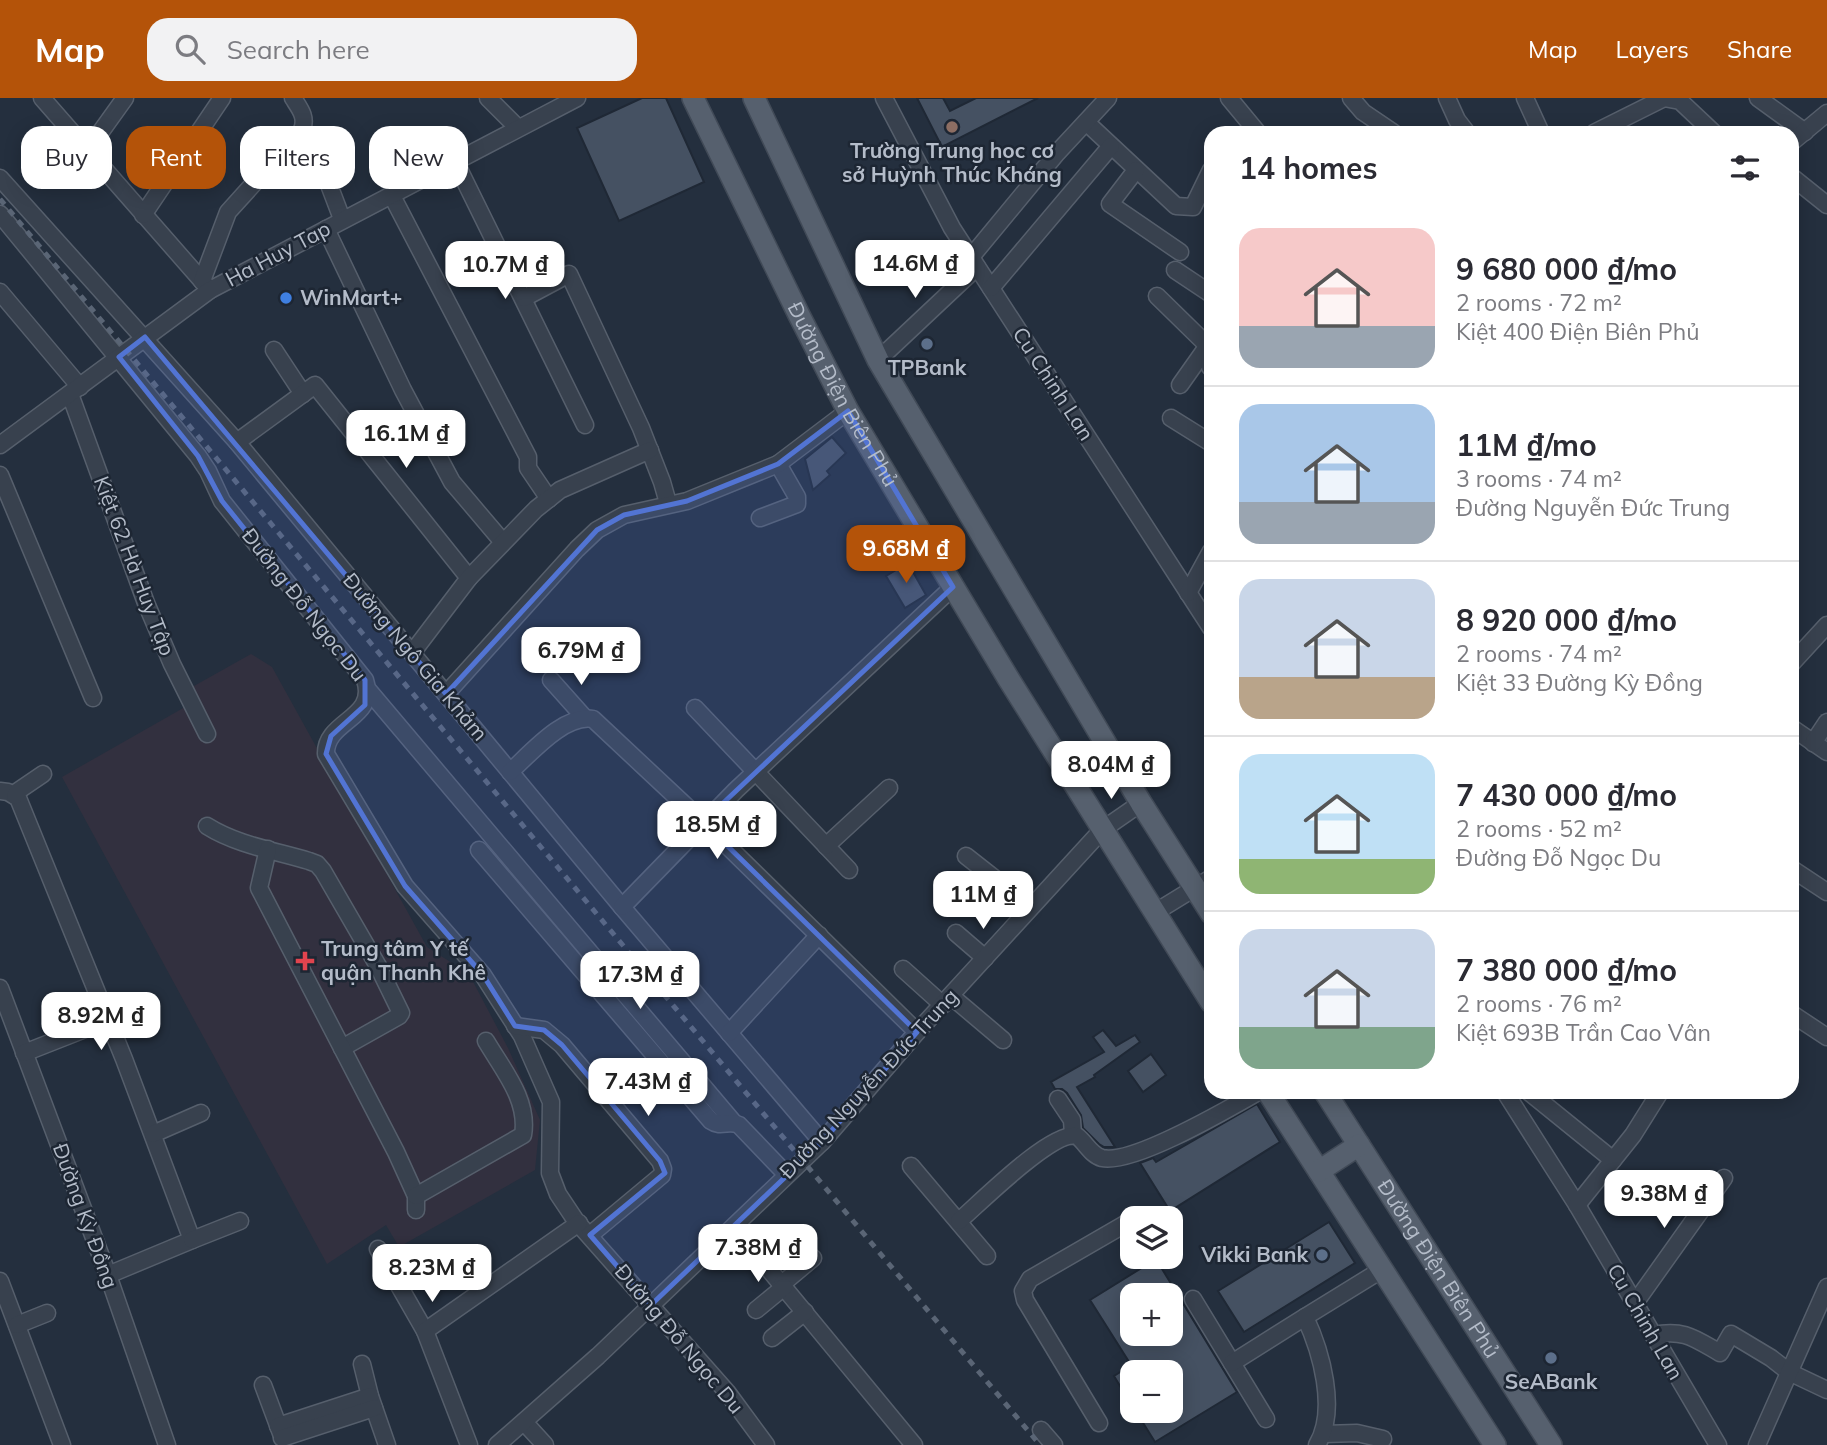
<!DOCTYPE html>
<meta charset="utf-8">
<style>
body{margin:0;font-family:Mulish,sans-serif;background:#f2f2f3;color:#2b2b33;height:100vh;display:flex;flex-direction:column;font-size:26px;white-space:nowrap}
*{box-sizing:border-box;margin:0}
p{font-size:23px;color:#7c7c81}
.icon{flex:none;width:38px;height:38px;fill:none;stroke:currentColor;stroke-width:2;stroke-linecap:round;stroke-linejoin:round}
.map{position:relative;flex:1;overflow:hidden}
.side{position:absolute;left:1204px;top:28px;width:595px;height:973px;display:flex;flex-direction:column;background:#fff;border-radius:21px;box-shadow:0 4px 18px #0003}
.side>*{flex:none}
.hud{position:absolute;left:21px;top:28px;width:665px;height:63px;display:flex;gap:14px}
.tools{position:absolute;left:1120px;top:1108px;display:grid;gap:14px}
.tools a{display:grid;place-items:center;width:63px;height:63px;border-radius:14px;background:#fff;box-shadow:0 4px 18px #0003;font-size:35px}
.price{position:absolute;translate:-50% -60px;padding:0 16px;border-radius:14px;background:#fff;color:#222;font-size:23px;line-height:46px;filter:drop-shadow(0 2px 4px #0008)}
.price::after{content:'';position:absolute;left:50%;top:42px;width:21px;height:16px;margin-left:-10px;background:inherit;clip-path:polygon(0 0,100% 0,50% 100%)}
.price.on{background:#b45309;color:#fff}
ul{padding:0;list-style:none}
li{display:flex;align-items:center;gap:21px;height:175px;padding:0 35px}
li+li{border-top:2px solid #e1e1e2}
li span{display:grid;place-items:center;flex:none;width:196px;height:140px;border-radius:21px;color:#555}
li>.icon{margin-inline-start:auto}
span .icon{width:84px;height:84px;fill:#fffc;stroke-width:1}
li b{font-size:30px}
h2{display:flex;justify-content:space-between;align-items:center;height:84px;padding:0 35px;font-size:30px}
.pill{padding:0 24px;border-radius:21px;background:#fff;box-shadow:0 4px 18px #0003;font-size:24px;line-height:63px}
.pill.on{background:#b45309;color:#fff}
header{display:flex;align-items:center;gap:42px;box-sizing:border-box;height:98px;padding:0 35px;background:#b45309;color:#fff}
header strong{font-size:33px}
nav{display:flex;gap:38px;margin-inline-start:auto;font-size:24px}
.search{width:490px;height:63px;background:#f2f2f3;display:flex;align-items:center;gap:18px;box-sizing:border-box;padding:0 24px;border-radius:21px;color:#7c7c81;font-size:26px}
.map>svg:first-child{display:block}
.medical{fill:#32303f}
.building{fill:#455162;stroke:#1f2835;stroke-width:2;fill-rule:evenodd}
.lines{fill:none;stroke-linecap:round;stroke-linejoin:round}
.minor-casing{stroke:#565f6c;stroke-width:19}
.major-casing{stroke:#414a57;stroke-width:24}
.minor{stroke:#38414e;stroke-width:16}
.major{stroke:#56606e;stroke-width:21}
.rail{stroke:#5a6575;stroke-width:5;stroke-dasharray:7 7;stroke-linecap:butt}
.marked{fill:#5274d3;fill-opacity:0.2;stroke:#5274d3;stroke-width:5;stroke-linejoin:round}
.education-dot{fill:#8d6e63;stroke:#1d2633;stroke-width:2.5}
.shop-dot{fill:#3f7fe0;stroke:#1d2633;stroke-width:2.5}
.service-dot{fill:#5c6f8a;stroke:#1d2633;stroke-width:2.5}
.health-dot{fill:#e0444e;stroke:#1d2633;stroke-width:2.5}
.labels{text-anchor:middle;stroke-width:5;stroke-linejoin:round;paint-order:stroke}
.poi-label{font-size:21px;font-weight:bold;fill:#b4bcc9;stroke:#1d2633}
.street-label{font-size:21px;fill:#b4bcc9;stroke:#1d2633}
</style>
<header>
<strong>Map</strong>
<div class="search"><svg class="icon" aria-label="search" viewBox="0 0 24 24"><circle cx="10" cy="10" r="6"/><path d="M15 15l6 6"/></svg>Search here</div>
<nav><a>Map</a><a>Layers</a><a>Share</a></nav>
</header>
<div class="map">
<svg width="1827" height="1347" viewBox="0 0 1827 1347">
<rect width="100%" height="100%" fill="#242f3e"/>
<polygon class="medical" points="251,556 272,569 427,849 469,876 508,950 540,1022 535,1072 399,1149 386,1127 327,1166 62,679 185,609 178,597"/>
<g class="building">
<polygon points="642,0 666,0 704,84 619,123 577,30"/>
<polygon points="917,0 943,0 950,13 976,0 1038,0 942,49"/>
<polygon points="832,339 846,355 827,373 830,377 813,392 805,361"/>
<polygon points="908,465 926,497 905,510 886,478"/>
<polygon points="1103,932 1116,948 1135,937 1140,944 1094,977 1095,979 1077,989 1115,1049 1104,1049 1099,1046 1083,1030 1081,1017 1067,995 1062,991 1055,991 1051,984 1104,954 1093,939"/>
<polygon points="1151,956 1166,977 1143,994 1128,973"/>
<polygon points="1257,1006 1280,1044 1170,1113 1140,1065 1153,1060 1156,1064"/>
<polygon points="1329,1124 1355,1165 1244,1234 1218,1193"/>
<path d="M1156,1161l81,133 -82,50 -20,-32h36v-38h-36l-3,-4v38l-18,-30 17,-11 -41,-65zM1132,1197h39v39h-39z"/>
</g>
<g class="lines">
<g class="minor-casing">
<g id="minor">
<polyline points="42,0 210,192"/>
<polyline points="488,0 518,30"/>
<polyline points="884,0 952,130 1211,530"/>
<polyline points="1229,0 1258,35"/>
<polyline points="1351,0 1363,14 1394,35"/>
<polyline points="1447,0 1457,22 1467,35"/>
<polyline points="1525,0 1541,35"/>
<polyline points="1758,0 1805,34"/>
<polyline points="1086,24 1176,108 1193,109 1211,72"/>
<polyline points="1594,35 1664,0 1680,3 1714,35"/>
<polyline points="1792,44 1827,15"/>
<polyline points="87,53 125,0"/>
<polyline points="320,63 342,121"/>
<polyline points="455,63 585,327"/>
<polyline points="1136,72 1110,106 1180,154"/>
<polyline points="1792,79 1827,107"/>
<polyline points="0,80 237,344 622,809 822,1044"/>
<polyline points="391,96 528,359 528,370 549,401"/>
<path d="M0,116l198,242 10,15 14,30 143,179c13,39 -40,40 -39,74l79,132 78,89 39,61 29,66 -1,71 8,21 18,27 151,171 39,53"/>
<polyline points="143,117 222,0"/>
<polyline points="326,131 403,292 452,384 502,443"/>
<polyline points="971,159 1057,55 1108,0"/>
<polyline points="1175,172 1211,196"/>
<path d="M202,183l26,-69 74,-82c5,-13 -2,-21 -9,-32"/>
<polyline points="991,190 1111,48"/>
<polyline points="0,194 80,289"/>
<polyline points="1157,198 1203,243 1211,245"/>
<polyline points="524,200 569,176 641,330 662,384 668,405"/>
<polyline points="274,252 303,296"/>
<polyline points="878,262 977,169"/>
<polyline points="1210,269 1211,270"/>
<polyline points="1180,287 1209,246"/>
<polyline points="70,296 146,505 172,566 207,636"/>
<polyline points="1171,320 1211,345"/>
<polyline points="237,344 315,287 469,480"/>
<polyline points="0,347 210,192 577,0"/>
<polyline points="0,377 93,600"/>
<polyline points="760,420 797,406 797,399 778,366"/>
<polyline points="1188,495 1211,453"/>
<polyline points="412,555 469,480 536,411 560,392 650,352"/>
<polyline points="1792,565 1827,527"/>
<polyline points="551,582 584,619"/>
<polyline points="369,593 734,1025"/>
<polyline points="446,596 577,451 597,432 624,417 687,403 778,366 848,313"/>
<polyline points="695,610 849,772"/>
<polyline points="1792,630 1827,654"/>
<polyline points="1813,645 1827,624"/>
<path d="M510,674c21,-19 54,-58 83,-53l110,103 214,210"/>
<polyline points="0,693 8,694 18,700 124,961 192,1142 108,1177"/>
<polyline points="15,698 18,693 43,676"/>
<path d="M207,728c30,19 69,25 102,35l8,3 6,7 55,95 23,47 -2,3 -57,32"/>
<polyline points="826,748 889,690"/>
<polyline points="268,751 259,790 396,1054 416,1098 416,1112"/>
<path d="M479,752l232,271c10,7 18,-1 28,4l48,50"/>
<polyline points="966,758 1031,809"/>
<polyline points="1792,771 1827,794"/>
<polyline points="622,809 736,692 953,489"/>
<polyline points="1154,815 1211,780"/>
<polyline points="956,835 985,860"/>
<polyline points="903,871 943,907"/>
<polyline points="0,890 108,1177 167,1347"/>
<polyline points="951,898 1003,942"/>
<polyline points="1792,916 1827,939"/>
<polyline points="515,928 544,932 562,947 660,1063 663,1071 662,1077 590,1137"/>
<polyline points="729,935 819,837"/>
<polyline points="24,955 108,922"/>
<polyline points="1505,994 1577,1107 1718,1347"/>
<polyline points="1529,994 1613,1062"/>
<polyline points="1058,1001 1072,1022 1073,1037"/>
<polyline points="153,1036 201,1015"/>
<polyline points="911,1068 987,1158"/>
<path d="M416,1098l107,-61c6,-35 -20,-65 -37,-94"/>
<polyline points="1577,1107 1633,1037 1660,994"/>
<path d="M959,1123c21,-18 93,-91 118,-85 9,7 14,19 25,22 31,7 126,-49 156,-66"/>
<polyline points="734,1129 914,1347"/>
<polyline points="192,1142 240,1123"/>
<polyline points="378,1151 425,1233"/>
<polyline points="0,1183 62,1347"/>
<polyline points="782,1186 813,1160"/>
<polyline points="1193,1201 1266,1321"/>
<polyline points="1635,1205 1724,1080"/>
<polyline points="756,1212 784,1189"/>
<polyline points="17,1227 47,1215"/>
<path d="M1653,1237c31,-6 41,3 67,18l11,-19 40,24 18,14 38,18"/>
<polyline points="772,1240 805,1214"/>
<polyline points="1232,1265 1305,1219"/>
<polyline points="362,1266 370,1298 387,1347"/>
<polyline points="263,1287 282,1338"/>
<polyline points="524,1324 545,1347"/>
<polyline points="1099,1325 1025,1202 1023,1193 1030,1181 1132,1122"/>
<polyline points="278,1328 370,1298"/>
<polyline points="1041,1332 1054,1347"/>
<polyline points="1324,1336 1357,1335 1383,1341"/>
<polyline points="282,1340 374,1310"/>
<polyline points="469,1347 425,1233 579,1125"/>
<polyline points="497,1347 598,1258 822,1044 917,934 1102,732 1141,705"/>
<path d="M1317,1347c21,-35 4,-94 -12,-128l78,-48"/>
<polyline points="1757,1347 1827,1189"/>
</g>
</g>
<g class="major-casing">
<g id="major">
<path id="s1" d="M693,0l106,217 49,96 160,267 203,324"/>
<polyline points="754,0 878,262 1141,705 1211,815"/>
<polyline points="1268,994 1495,1347"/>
<path id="s2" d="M1325,994l226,353"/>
<polyline points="1319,1073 1359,1047"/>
</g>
</g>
<use href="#minor" class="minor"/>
<use href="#major" class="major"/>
<polyline class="rail" points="0,101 1040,1347"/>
</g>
<path class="marked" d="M145,239l301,357 151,-164 27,-15 63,-14 91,-37 70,-53 105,176 -250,235 214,210 -95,110 -171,163 -61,-70 75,-62 -5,-12 -98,-116 -18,-15 -29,-4 -32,-51 -78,-89 -79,-132 5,-18 34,-31v-25l-143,-179 -24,-45 -79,-99z"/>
<circle class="education-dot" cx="952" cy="29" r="7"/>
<circle class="shop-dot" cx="286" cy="200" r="7"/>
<g class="service-dot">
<circle cx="927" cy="246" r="7"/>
<circle cx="1322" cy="1157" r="7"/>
<circle cx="1551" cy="1260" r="7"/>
</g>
<path class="health-dot" d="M301.5 852.5h7v7h7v7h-7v7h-7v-7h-7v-7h7z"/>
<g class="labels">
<g class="poi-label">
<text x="952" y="60">Trường Trung học cơ<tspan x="952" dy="24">sở Huỳnh Thúc Kháng</tspan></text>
<text x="300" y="207" text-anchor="start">WinMart+</text>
<text x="927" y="277">TPBank</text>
<text x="321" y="858" text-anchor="start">Trung tâm Y tế<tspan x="321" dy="24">quận Thanh Khê</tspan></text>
<text x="1308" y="1164" text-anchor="end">Vikki Bank</text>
<text x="1551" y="1291">SeABank</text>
</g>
<g class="street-label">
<text transform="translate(278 156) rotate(-28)" y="7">Ha Huy Tap</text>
<text transform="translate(1053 286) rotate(57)" y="7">Cu Chinh Lan</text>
<text dy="7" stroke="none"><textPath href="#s1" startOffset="332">Đường Điện Biên Phủ</textPath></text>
<text transform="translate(134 468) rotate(69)" y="7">Kiệt 62 Hà Huy Tập</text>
<text transform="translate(304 507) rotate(52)" y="7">Đường Đỗ Ngọc Du</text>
<text transform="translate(415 559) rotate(50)" y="7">Đường Ngô Gia Khảm</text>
<text transform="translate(869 986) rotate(-47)" y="7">Đường Nguyễn Đức Trung</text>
<text transform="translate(85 1118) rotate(70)" y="7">Đường Kỳ Đồng</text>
<text dy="7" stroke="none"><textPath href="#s2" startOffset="210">Đường Điện Biên Phủ</textPath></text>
<text transform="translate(1645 1224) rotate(60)" y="7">Cu Chinh Lan</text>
<text transform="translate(679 1241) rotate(50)" y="7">Đường Đỗ Ngọc Du</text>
</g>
</g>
</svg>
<div class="tools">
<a><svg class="icon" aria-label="layers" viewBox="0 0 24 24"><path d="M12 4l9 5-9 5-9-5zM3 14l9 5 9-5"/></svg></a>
<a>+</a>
<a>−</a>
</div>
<b class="price" style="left:915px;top:202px">14.6M ₫</b>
<b class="price" style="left:505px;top:203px">10.7M ₫</b>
<b class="price" style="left:406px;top:372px">16.1M ₫</b>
<b class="price on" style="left:906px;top:487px">9.68M ₫</b>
<b class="price" style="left:581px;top:589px">6.79M ₫</b>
<b class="price" style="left:1111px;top:703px">8.04M ₫</b>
<b class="price" style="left:717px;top:763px">18.5M ₫</b>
<b class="price" style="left:983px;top:833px">11M ₫</b>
<b class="price" style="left:640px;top:913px">17.3M ₫</b>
<b class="price" style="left:101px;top:954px">8.92M ₫</b>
<b class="price" style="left:648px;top:1020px">7.43M ₫</b>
<b class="price" style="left:1664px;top:1132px">9.38M ₫</b>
<b class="price" style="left:758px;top:1186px">7.38M ₫</b>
<b class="price" style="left:432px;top:1206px">8.23M ₫</b>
<div class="hud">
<a class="pill">Buy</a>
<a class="pill on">Rent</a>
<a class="pill">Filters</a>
<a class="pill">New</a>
</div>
<section class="side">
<h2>14 homes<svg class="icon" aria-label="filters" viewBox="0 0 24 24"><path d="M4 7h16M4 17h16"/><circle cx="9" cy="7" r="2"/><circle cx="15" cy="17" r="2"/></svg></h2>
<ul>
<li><span style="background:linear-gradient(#f6c9c9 70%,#9aa5b1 0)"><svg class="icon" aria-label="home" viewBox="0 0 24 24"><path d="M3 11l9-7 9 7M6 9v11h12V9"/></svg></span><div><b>9 680 000 ₫/mo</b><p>2 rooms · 72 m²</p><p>Kiệt 400 Điện Biên Phủ</p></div></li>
<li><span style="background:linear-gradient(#a9c7e8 70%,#9aa5b1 0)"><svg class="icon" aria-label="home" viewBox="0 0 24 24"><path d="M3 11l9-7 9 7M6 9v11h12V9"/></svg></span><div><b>11M ₫/mo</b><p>3 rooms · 74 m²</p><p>Đường Nguyễn Đức Trung</p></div></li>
<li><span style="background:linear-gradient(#c9d6e8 70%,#b9a48a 0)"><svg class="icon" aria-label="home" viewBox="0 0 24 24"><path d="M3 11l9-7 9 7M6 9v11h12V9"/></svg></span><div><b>8 920 000 ₫/mo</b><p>2 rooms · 74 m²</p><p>Kiệt 33 Đường Kỳ Đồng</p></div></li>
<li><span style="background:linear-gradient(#bfe0f5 75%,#8fb573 0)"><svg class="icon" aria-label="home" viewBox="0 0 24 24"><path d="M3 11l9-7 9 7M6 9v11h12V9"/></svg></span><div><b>7 430 000 ₫/mo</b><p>2 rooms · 52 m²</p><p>Đường Đỗ Ngọc Du</p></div></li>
<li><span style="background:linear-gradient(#c9d6e8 70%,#7fa58c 0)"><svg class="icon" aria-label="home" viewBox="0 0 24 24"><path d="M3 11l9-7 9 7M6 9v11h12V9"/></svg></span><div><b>7 380 000 ₫/mo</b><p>2 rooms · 76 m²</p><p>Kiệt 693B Trần Cao Vân</p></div></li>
</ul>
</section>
</div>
